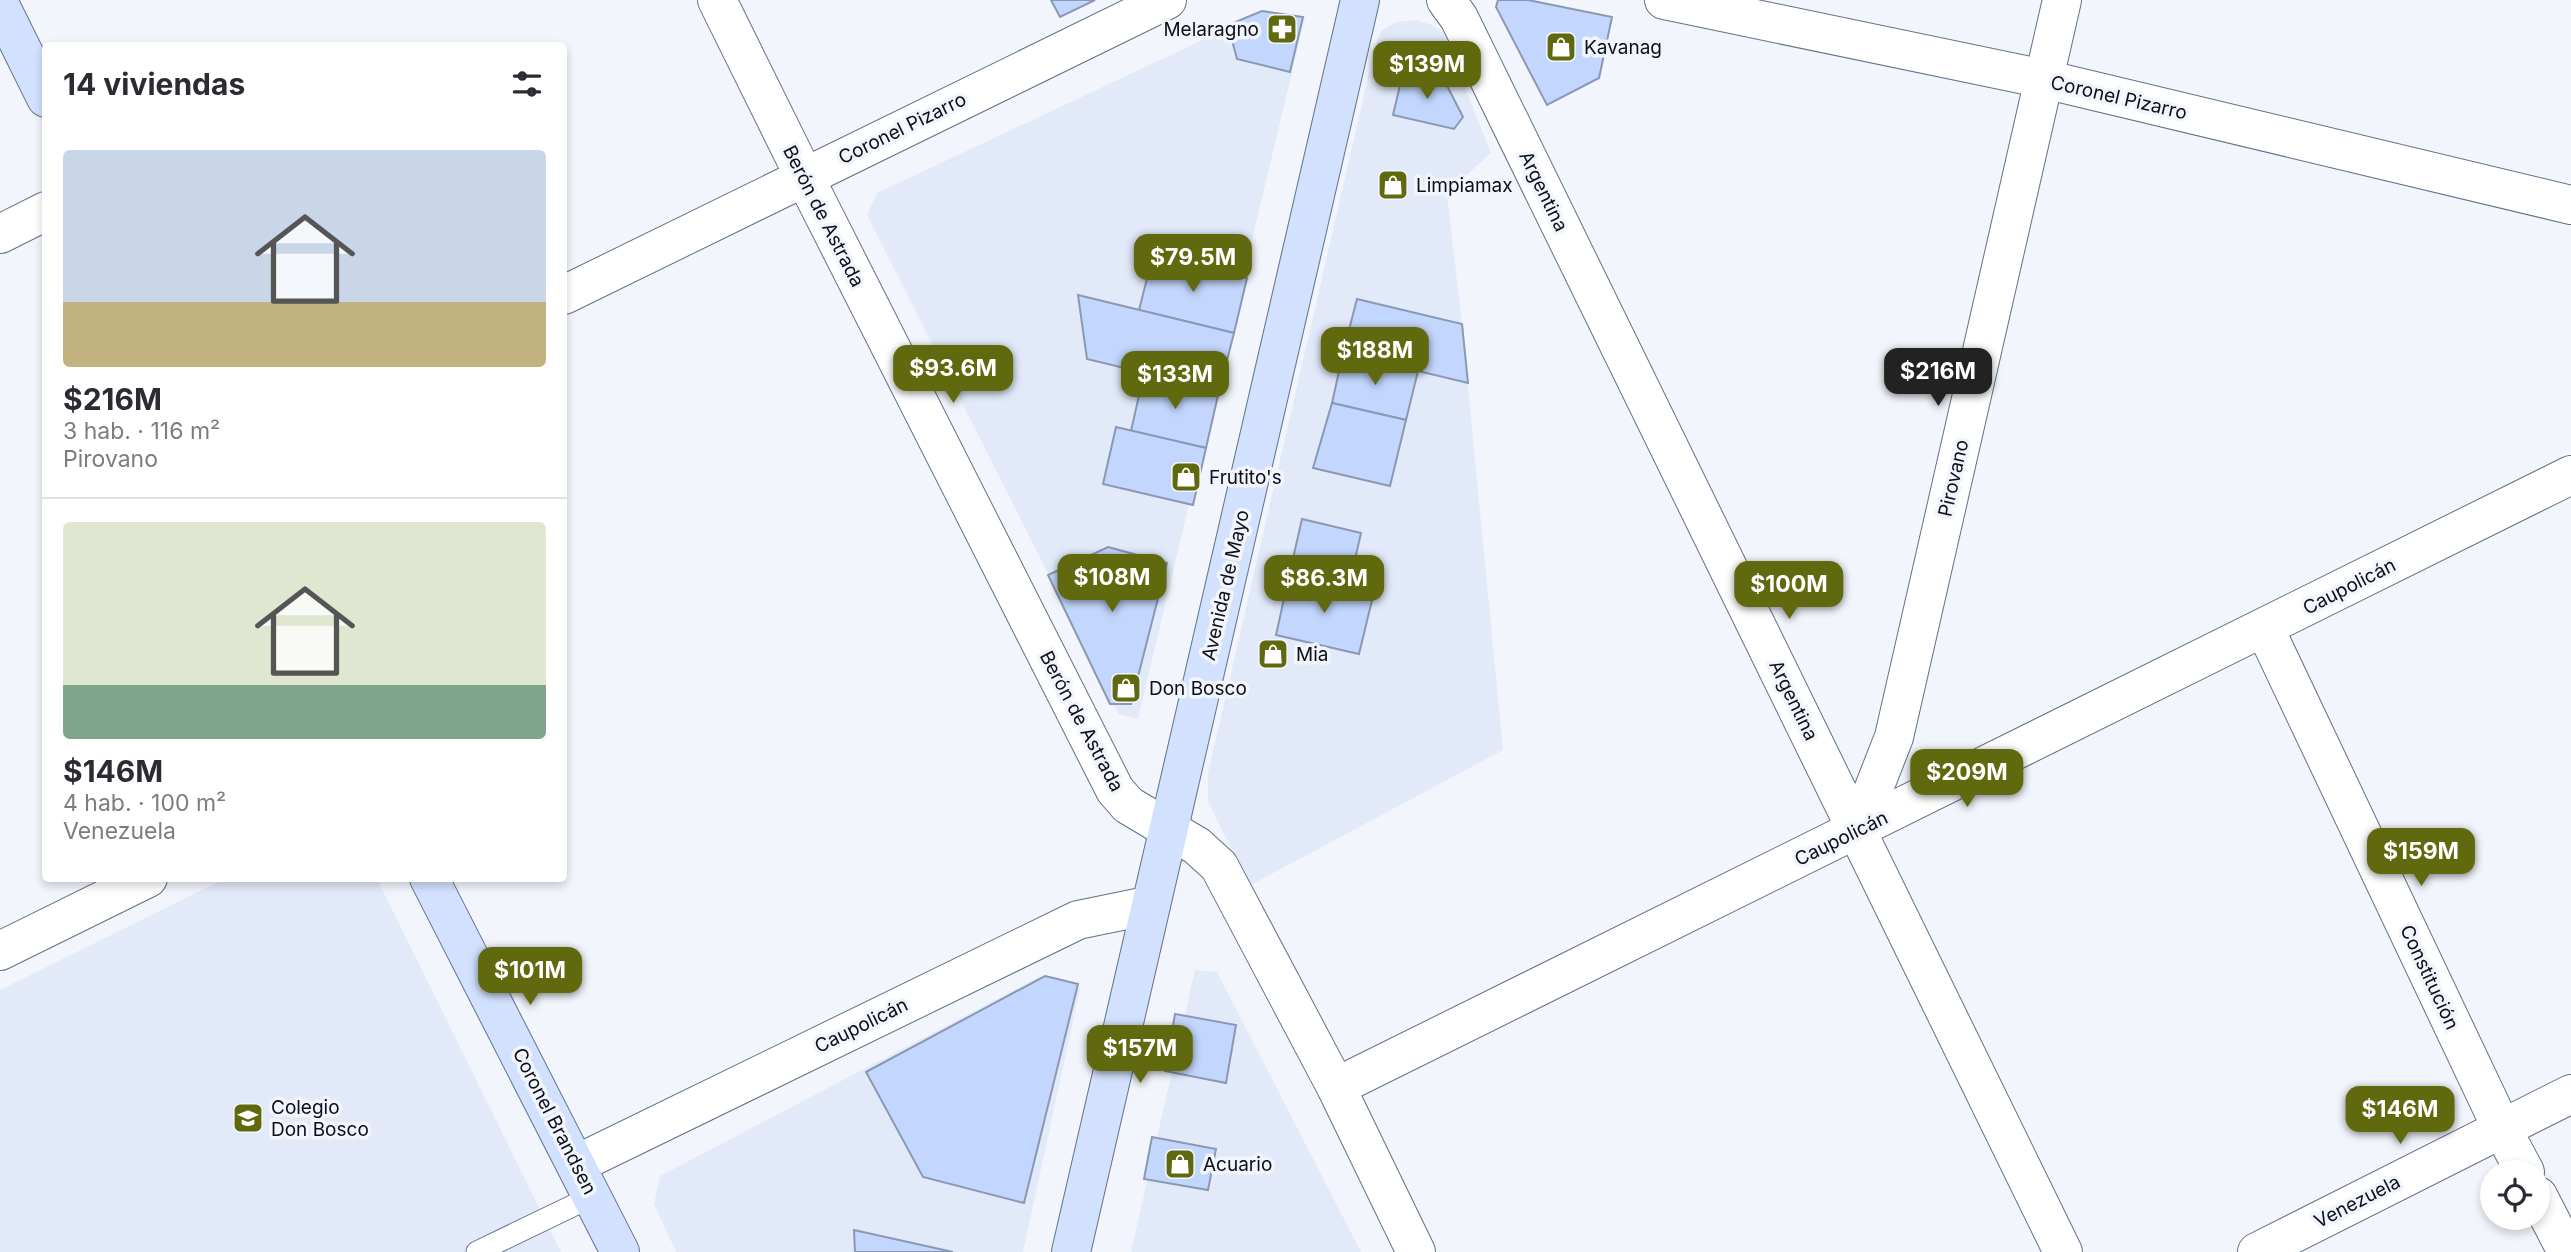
<!DOCTYPE html>
<html lang="es">
<meta charset="utf-8">
<style>
body{margin:0;font-family:Inter,sans-serif;background:#f7f7f7;color:#2b2b33;height:100vh;display:flex;flex-direction:column;font-size:26px;white-space:nowrap}
*{box-sizing:border-box;margin:0}
p{font-size:23px;color:#7c7c81}
.icon{flex:none;width:38px;height:38px;fill:none;stroke:currentColor;stroke-width:2;stroke-linecap:round;stroke-linejoin:round}
.map{position:relative;flex:1;overflow:hidden}
.drawer{position:absolute;left:42px;top:42px;width:525px;height:840px;display:flex;flex-direction:column;background:#fff;border-radius:7px;box-shadow:0 4px 10px #0003}
.drawer>*{flex:none}
.controls{position:absolute;left:2480px;top:1160px;display:grid;gap:14px}
.controls a{display:grid;place-items:center;width:70px;height:70px;border-radius:50%;background:#fff;box-shadow:0 4px 10px #0003;font-size:35px}
.price{position:absolute;translate:-50% -60px;padding:0 16px;border-radius:14px;background:#60690e;color:#fff;font-size:23px;line-height:46px;filter:drop-shadow(0 2px 4px #0008)}
.price::after{content:'';position:absolute;left:50%;top:42px;width:21px;height:16px;margin-left:-10px;background:inherit;clip-path:polygon(0 0,100% 0,50% 100%)}
.price.active{background:#222;color:#fff}
ul{padding:0;list-style:none}
li{display:grid;align-content:center;gap:14px;height:371px;padding:0 21px}
li+li{border-top:2px solid #e1e1e2}
li span{display:grid;place-items:center;height:217px;border-radius:7px;color:#555}
li>.icon{margin-inline-start:auto}
span .icon{width:126px;height:126px;fill:#fffc;stroke-width:1}
li b{font-size:30px}
h2{display:flex;justify-content:space-between;align-items:center;height:84px;padding:0 21px;font-size:30px}
.map>svg:first-child{display:block}
.built{fill:#e2eaf9}
.building{fill:#c3d7fe;stroke:#8a98b3;stroke-width:2}
.lines{fill:none;stroke-linecap:round;stroke-linejoin:round}
.lane-casing{stroke:#627089;stroke-width:23}
.street-casing{stroke:#627089;stroke-width:40}
.secondary-casing{stroke:#627089;stroke-width:40}
.lane{stroke:#fff;stroke-width:21}
.street{stroke:#fff;stroke-width:38}
.secondary{stroke:#d2e1fe;stroke-width:38}
.labels{text-anchor:middle;stroke-width:7;stroke-linejoin:round;paint-order:stroke}
.poi-label{font-size:19px;fill:#0a0f18;stroke:#f2f5fb;text-anchor:start}
.street-label{font-size:19px;fill:#0a0f18;stroke:#f2f5fb}
</style>
<div class="map">
<svg width="2571" height="1252" viewBox="0 0 2571 1252">
<rect width="100%" height="100%" fill="#f2f5fb"/>
<g class="built">
<polygon points="1264,11 1305,17 1138,719 1119,714 867,215 877,193"/>
<polygon points="1416,20 1432,25 1443,32 1491,153 1447,193 1462,324 1503,750 1249,886 1208,801 1208,773 1376,43 1382,30 1396,22"/>
<polygon points="224,879 377,879 561,1252 0,1252 0,990"/>
<polygon points="1195,970 1217,972 1361,1252 1131,1252"/>
<polygon points="1041,976 1080,989 1023,1252 676,1252 654,1204 660,1176"/>
</g>
<g class="building">
<polygon points="1051,0 1095,0 1060,17"/>
<polygon points="1498,0 1528,0 1612,17 1599,78 1547,105 1496,7"/>
<polygon points="1262,11 1303,17 1290,72 1237,59 1228,25"/>
<polygon points="1441,74 1463,117 1454,129 1393,115 1402,77"/>
<polygon points="1153,255 1247,278 1234,333 1139,310"/>
<polygon points="1078,295 1234,333 1219,391 1087,359"/>
<polygon points="1357,299 1462,324 1468,383 1343,353"/>
<polygon points="1343,353 1418,371 1406,420 1332,403"/>
<polygon points="1144,373 1219,391 1206,448 1131,431"/>
<polygon points="1332,403 1406,420 1390,486 1313,468"/>
<polygon points="1116,427 1206,448 1193,505 1103,484"/>
<polygon points="1302,519 1361,533 1348,590 1289,576"/>
<polygon points="1108,547 1167,563 1131,704 1110,704 1048,575"/>
<polygon points="1289,576 1373,596 1359,654 1276,635"/>
<polygon points="1045,976 1078,984 1024,1203 923,1177 866,1072"/>
<polygon points="1175,1014 1236,1025 1226,1083 1165,1071"/>
<polygon points="1152,1137 1216,1149 1208,1190 1144,1179"/>
<polygon points="854,1230 953,1252 855,1252"/>
</g>
<g class="lines">
<g class="lane-casing">
<polyline id="lane" points="477,1252 593,1196"/>
</g>
<g class="street-casing">
<g id="street">
<polyline points="717,0 804,176 1115,790 1128,805 1197,846 1219,866 1336,1087 1416,1252"/>
<polyline points="1446,0 1459,18 2063,1252"/>
<polyline points="1664,0 2044,79 2571,205"/>
<polyline points="0,234 46,211"/>
<polyline points="564,295 1167,0"/>
<polyline points="2265,629 2502,1129 2525,1172"/>
<polyline points="1858,829 1894,737 2062,0"/>
<polyline points="0,951 148,878"/>
<polyline points="1336,1087 2571,475"/>
<polyline points="577,1164 1078,920 1151,905"/>
<polyline points="2538,1196 2567,1252"/>
<polyline points="2257,1252 2571,1094"/>
</g>
</g>
<g class="secondary-casing">
<g id="secondary">
<polyline points="0,5 46,98"/>
<polyline points="429,878 620,1252"/>
<polyline points="1071,1252 1360,0"/>
</g>
</g>
<use href="#lane" class="lane"/>
<use href="#street" class="street"/>
<use href="#secondary" class="secondary"/>
</g>
<defs>
<g id="pharmacy-square" transform="scale(1.575)"><rect x="-9" y="-9" width="18" height="18" rx="4" fill="#60690e" stroke="#f2f5fb"/><path d="M-2-6h4v4h4v4h-4v4h-4v-4h-4v-4h4Z" fill="#fff"/></g>
<g id="shop-square" transform="scale(1.575)"><rect x="-9" y="-9" width="18" height="18" rx="4" fill="#60690e" stroke="#f2f5fb"/><path d="M-5-2.5h2.3a2.7 3.5 0 0 1 5.4 0H5L5.5 6h-11ZM-1.5-2.5h3a1.5 2.3 0 0 0-3 0Z" fill="#fff"/></g>
<g id="school-square" transform="scale(1.575)"><rect x="-9" y="-9" width="18" height="18" rx="4" fill="#60690e" stroke="#f2f5fb"/><path d="M0-5L7-2L0 1L-7-2ZM-4 1L0 2.5L4 1V4Q0 6-4 4Z" fill="#fff"/></g>
</defs>
<g fill-rule="evenodd">
<use href="#pharmacy-square" x="1282" y="29"/>
<use href="#shop-square" x="1561" y="47"/>
<use href="#shop-square" x="1393" y="185"/>
<use href="#shop-square" x="1186" y="477"/>
<use href="#shop-square" x="1273" y="654"/>
<use href="#shop-square" x="1126" y="688"/>
<use href="#school-square" x="248" y="1118"/>
<use href="#shop-square" x="1180" y="1164"/>
</g>
<g class="labels">
<g class="poi-label">
<text x="1259" y="36" text-anchor="end">Melaragno</text>
<text x="1584" y="54">Kavanag</text>
<text x="1416" y="192">Limpiamax</text>
<text x="1209" y="484">Frutito's</text>
<text x="1296" y="661">Mia</text>
<text x="1149" y="695">Don Bosco</text>
<text x="271" y="1114">Colegio<tspan x="271" dy="22">Don Bosco</tspan></text>
<text x="1203" y="1171">Acuario</text>
</g>
<g class="street-label">
<text transform="translate(2119 97) rotate(13)" y="7">Coronel Pizarro</text>
<text transform="translate(902 128) rotate(-26)" y="7">Coronel Pizarro</text>
<text transform="translate(1544 191) rotate(64)" y="7">Argentina</text>
<text transform="translate(824 216) rotate(63)" y="7">Berón de Astrada</text>
<text transform="translate(1953 478) rotate(-77)" y="7">Pirovano</text>
<text transform="translate(1225 585) rotate(-77)" y="7">Avenida de Mayo</text>
<text transform="translate(2349 586) rotate(-27)" y="7">Caupolicán</text>
<text transform="translate(1794 700) rotate(64)" y="7">Argentina</text>
<text transform="translate(1082 721) rotate(62)" y="7">Berón de Astrada</text>
<text transform="translate(1841 838) rotate(-26)" y="7">Caupolicán</text>
<text transform="translate(2430 977) rotate(65)" y="7">Constitución</text>
<text transform="translate(861 1025) rotate(-26)" y="7">Caupolicán</text>
<text transform="translate(555 1121) rotate(63)" y="7">Coronel Brandsen</text>
<text transform="translate(2357 1201) rotate(-27)" y="7">Venezuela</text>
</g>
</g>
</svg>
<div class="controls">
<a><svg class="icon" aria-label="locate" viewBox="0 0 24 24"><circle cx="12" cy="12" r="6"/><path d="M12 2v4M12 18v4M2 12h4M18 12h4"/></svg></a>
</div>
<b class="price" style="left:1427px;top:101px">$139M</b>
<b class="price" style="left:1193px;top:294px">$79.5M</b>
<b class="price" style="left:1375px;top:387px">$188M</b>
<b class="price" style="left:953px;top:405px">$93.6M</b>
<b class="price active" style="left:1938px;top:408px">$216M</b>
<b class="price" style="left:1175px;top:411px">$133M</b>
<b class="price" style="left:1112px;top:614px">$108M</b>
<b class="price" style="left:1324px;top:615px">$86.3M</b>
<b class="price" style="left:1789px;top:621px">$100M</b>
<b class="price" style="left:1967px;top:809px">$209M</b>
<b class="price" style="left:2421px;top:888px">$159M</b>
<b class="price" style="left:530px;top:1007px">$101M</b>
<b class="price" style="left:1140px;top:1085px">$157M</b>
<b class="price" style="left:2400px;top:1146px">$146M</b>
<section class="drawer">
<h2>14 viviendas<svg class="icon" aria-label="filters" viewBox="0 0 24 24"><path d="M4 7h16M4 17h16"/><circle cx="9" cy="7" r="2"/><circle cx="15" cy="17" r="2"/></svg></h2>
<ul>
<li><span style="background:linear-gradient(#c9d6e8 70%,#c2b280 0)"><svg class="icon" aria-label="home" viewBox="0 0 24 24"><path d="M3 11l9-7 9 7M6 9v11h12V9"/></svg></span><div><b>$216M</b><p>3 hab. · 116 m²</p><p>Pirovano</p></div></li>
<li><span style="background:linear-gradient(#dfe7d0 75%,#7fa58c 0)"><svg class="icon" aria-label="home" viewBox="0 0 24 24"><path d="M3 11l9-7 9 7M6 9v11h12V9"/></svg></span><div><b>$146M</b><p>4 hab. · 100 m²</p><p>Venezuela</p></div></li>
</ul>
</section>
</div>
